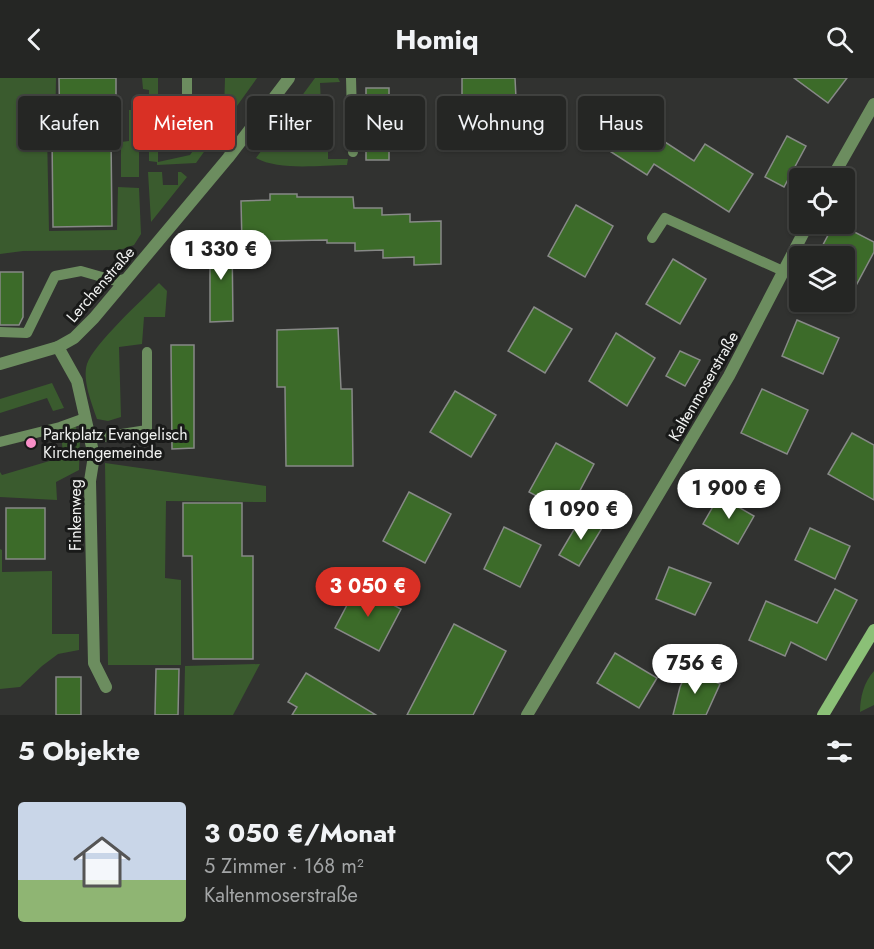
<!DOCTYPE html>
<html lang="de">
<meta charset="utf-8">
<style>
body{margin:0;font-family:Jost,sans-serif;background:#313231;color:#f1f3f6;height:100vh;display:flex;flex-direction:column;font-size:22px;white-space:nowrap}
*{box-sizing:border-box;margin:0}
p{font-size:20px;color:#a3a5a6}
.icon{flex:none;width:33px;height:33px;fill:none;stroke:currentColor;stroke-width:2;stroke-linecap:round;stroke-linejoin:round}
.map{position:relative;height:637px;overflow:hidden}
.side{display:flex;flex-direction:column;background:#252624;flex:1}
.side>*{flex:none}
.banner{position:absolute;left:18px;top:18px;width:838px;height:54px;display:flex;gap:12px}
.buttons{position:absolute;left:789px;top:90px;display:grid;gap:12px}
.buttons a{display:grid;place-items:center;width:66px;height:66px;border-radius:6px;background:#252624;box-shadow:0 2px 4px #0004,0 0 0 2px #424341;font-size:30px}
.price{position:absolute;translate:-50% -51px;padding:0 14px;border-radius:21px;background:#fff;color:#222;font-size:20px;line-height:39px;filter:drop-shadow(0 2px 3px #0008)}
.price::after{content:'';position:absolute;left:50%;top:36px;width:18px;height:14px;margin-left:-9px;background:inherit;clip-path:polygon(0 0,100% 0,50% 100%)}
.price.selected{background:#d93025;color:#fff}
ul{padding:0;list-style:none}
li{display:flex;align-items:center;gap:18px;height:150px;padding:0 18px}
li span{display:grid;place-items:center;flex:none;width:168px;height:120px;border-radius:6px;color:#555}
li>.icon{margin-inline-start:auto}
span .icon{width:72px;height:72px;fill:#fffc;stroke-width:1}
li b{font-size:26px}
h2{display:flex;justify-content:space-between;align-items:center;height:72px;padding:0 18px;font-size:26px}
.tag{padding:0 21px;border-radius:6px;background:#252624;box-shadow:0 2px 4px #0004,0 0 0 2px #424341;font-size:21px;line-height:54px}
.tag.selected{background:#d93025;color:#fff}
header{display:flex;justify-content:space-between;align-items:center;height:78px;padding:0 18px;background:#252624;font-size:27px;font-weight:700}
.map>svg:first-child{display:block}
.green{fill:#3a5b2e}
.building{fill:#3c6b29;stroke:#878987;stroke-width:1.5}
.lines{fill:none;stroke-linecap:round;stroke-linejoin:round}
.lane{stroke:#6c8d5f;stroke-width:10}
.street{stroke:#6c8d5f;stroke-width:12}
.secondary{stroke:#8bc077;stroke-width:12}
.poi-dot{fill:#f98fc8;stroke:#191a19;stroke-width:2}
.labels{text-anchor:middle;stroke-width:6;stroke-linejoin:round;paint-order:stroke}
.street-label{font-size:16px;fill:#f1f2f1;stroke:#191a19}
.poi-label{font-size:16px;fill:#f1f2f1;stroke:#191a19;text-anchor:start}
</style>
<header><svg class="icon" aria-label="back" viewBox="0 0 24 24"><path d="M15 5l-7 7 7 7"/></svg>Homiq<svg class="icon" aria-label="search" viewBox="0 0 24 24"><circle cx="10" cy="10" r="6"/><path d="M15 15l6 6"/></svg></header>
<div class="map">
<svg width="874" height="637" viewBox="0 0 874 637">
<rect width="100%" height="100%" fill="#313230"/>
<g class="green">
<polygon points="0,0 56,0 55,55 47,55 49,153 117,152 118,109 139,110 141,156 134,167 120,172 23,173 0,176"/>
<polygon points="142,0 158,0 158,84 190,77 219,36 224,34 225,0 257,0 196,85 157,87 157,84 149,83 149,12 143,11"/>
<path d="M315,0h23l2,4 -20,1 3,64h5v12h20l-1,6c-26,0 -68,6 -91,-7z"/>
<polygon points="129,32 139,32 139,99 121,99 121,64 129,63"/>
<polygon points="148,94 162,94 163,107 178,107 178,94 181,94 187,99 151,144"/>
<path d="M159,205l8,8 -2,26h-21l-2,27 -23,3 2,70 -13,4 -11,-2c-5,-15 -15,-39 -10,-55 6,-19 55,-64 72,-81z"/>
<polygon points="52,305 64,330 53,333 47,320 0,335 0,321"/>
<polygon points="75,347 80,360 79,392 56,404 57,422 0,419 0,394 2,397 63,379 61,352"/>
<polygon points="105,385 266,408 266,424 166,423 165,500 181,502 181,587 108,587"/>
<polygon points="0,471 2,472 2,494 52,493 52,556 79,556 79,572 58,576 42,588 20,609 0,611"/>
<polygon points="260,586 233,637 184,637 185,588"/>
<path d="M874,593v34l-14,7c0,-15 4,-30 14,-41z"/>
</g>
<g class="building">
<polygon points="59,0 116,0 116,60 111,60 112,148 53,149 52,58 60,58"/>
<polygon points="462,0 515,0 516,20 550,20 549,57 517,57 517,44 489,44 489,28 462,29"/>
<polygon points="794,0 847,0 828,25"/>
<rect x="366" y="10" width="23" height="72"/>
<polygon points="625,38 694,83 705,66 753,96 729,134 654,86 647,97 605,70"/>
<polygon points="787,58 806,68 784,109 765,99"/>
<polygon points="270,116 297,116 297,119 353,119 354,130 382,130 382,137 410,136 410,144 441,143 441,186 414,187 414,179 383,180 383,172 355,173 355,165 327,165 327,162 269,163 269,166 242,166 241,123 270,122"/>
<polygon points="576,127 613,148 585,199 548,178"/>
<polygon points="834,146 839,146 874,164 874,174 844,230 844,178 817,178"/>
<polygon points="210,162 232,162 233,243 210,244"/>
<polygon points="673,181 706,201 680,246 646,226"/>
<polygon points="0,194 23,194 23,239 19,247 0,247"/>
<polygon points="534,229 572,251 545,295 508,273"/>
<polygon points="797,242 839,260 823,296 782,278"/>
<polygon points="338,250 341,311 352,311 353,388 286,388 285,309 277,309 277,252"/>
<polygon points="616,255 655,280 627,328 589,303"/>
<polygon points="171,267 194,267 194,370 172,371"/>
<polygon points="680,273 700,282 685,308 666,298"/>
<polygon points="762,311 808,332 787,376 741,355"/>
<polygon points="455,313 496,337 471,379 430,354"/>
<polygon points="852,355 874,367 874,422 828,396"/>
<polygon points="556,365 594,386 568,435 529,414"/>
<polygon points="409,414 451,436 425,485 383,463"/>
<polygon points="719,418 754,438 738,466 703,446"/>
<polygon points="183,425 242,425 242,478 253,478 253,581 193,581 192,478 183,478"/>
<rect x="6" y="430" width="39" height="51"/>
<polygon points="582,438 602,450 579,488 559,477"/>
<polygon points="504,449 541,467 520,509 484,491"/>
<polygon points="810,450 850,468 835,501 795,482"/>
<polygon points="669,489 711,505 695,537 656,521"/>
<polygon points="357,508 401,531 379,573 335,550"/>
<polygon points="835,511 857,522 826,582 791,564 785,578 749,562 766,523 817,545"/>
<polygon points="454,546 506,573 473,637 407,637"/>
<polygon points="615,575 657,600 639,630 597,605"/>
<polygon points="156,591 179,591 178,637 155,637"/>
<polygon points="688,591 720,606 706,637 673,637 680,609"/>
<polygon points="306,595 376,637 292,637 297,629 288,624"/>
<rect x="56" y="599" width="25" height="38"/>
</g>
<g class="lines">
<g class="lane">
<polyline points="187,0 187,57"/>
<polyline points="351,0 353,74"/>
<polyline points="652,160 665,140 783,193"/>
<polyline points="0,254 27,255 55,198 81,193 116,203 128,200"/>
<polyline points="90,361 147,352 147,274"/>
<polyline points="0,364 60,349 85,340"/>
</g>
<g class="street">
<polyline points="832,100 874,26"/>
<polyline points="58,269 77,303 94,378 90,403 94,585 106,609"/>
<polyline points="0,286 58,269 74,260 94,240 228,80 289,0"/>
<polyline points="527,637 729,298 808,146"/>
</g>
<polyline class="secondary" points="823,637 874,552"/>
</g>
<circle class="poi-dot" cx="31" cy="365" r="6"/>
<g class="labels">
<g class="street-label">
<text transform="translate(100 206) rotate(-49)" y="6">Lerchenstraße</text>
<text transform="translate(703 308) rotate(-60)" y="6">Kaltenmoserstraße</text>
<text transform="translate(75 437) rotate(-90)" y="6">Finkenweg</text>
</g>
<g class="poi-label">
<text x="43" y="362">Parkplatz Evangelisch<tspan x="43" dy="18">Kirchengemeinde</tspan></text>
</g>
</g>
</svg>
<div class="buttons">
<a><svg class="icon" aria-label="locate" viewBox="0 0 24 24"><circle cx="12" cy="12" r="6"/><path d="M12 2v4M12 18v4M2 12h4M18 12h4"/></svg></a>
<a><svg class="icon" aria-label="layers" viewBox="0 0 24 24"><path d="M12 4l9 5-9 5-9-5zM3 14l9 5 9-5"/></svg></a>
</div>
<b class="price" style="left:221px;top:203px">1 330 €</b>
<b class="price" style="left:729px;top:442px">1 900 €</b>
<b class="price" style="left:581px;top:463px">1 090 €</b>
<b class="price selected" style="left:368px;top:540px">3 050 €</b>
<b class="price" style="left:695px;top:617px">756 €</b>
<div class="banner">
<a class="tag">Kaufen</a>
<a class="tag selected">Mieten</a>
<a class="tag">Filter</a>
<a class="tag">Neu</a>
<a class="tag">Wohnung</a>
<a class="tag">Haus</a>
</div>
</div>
<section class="side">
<h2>5 Objekte<svg class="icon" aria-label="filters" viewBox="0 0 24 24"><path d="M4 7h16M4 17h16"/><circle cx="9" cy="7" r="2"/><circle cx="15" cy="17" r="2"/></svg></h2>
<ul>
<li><span style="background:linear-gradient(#c9d6e8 65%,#8fb573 0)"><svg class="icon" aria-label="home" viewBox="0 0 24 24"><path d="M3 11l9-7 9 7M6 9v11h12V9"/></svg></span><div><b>3 050 €/Monat</b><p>5 Zimmer · 168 m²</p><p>Kaltenmoserstraße</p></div><svg class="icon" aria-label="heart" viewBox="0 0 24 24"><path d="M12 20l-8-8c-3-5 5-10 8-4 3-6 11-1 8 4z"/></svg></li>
</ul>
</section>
